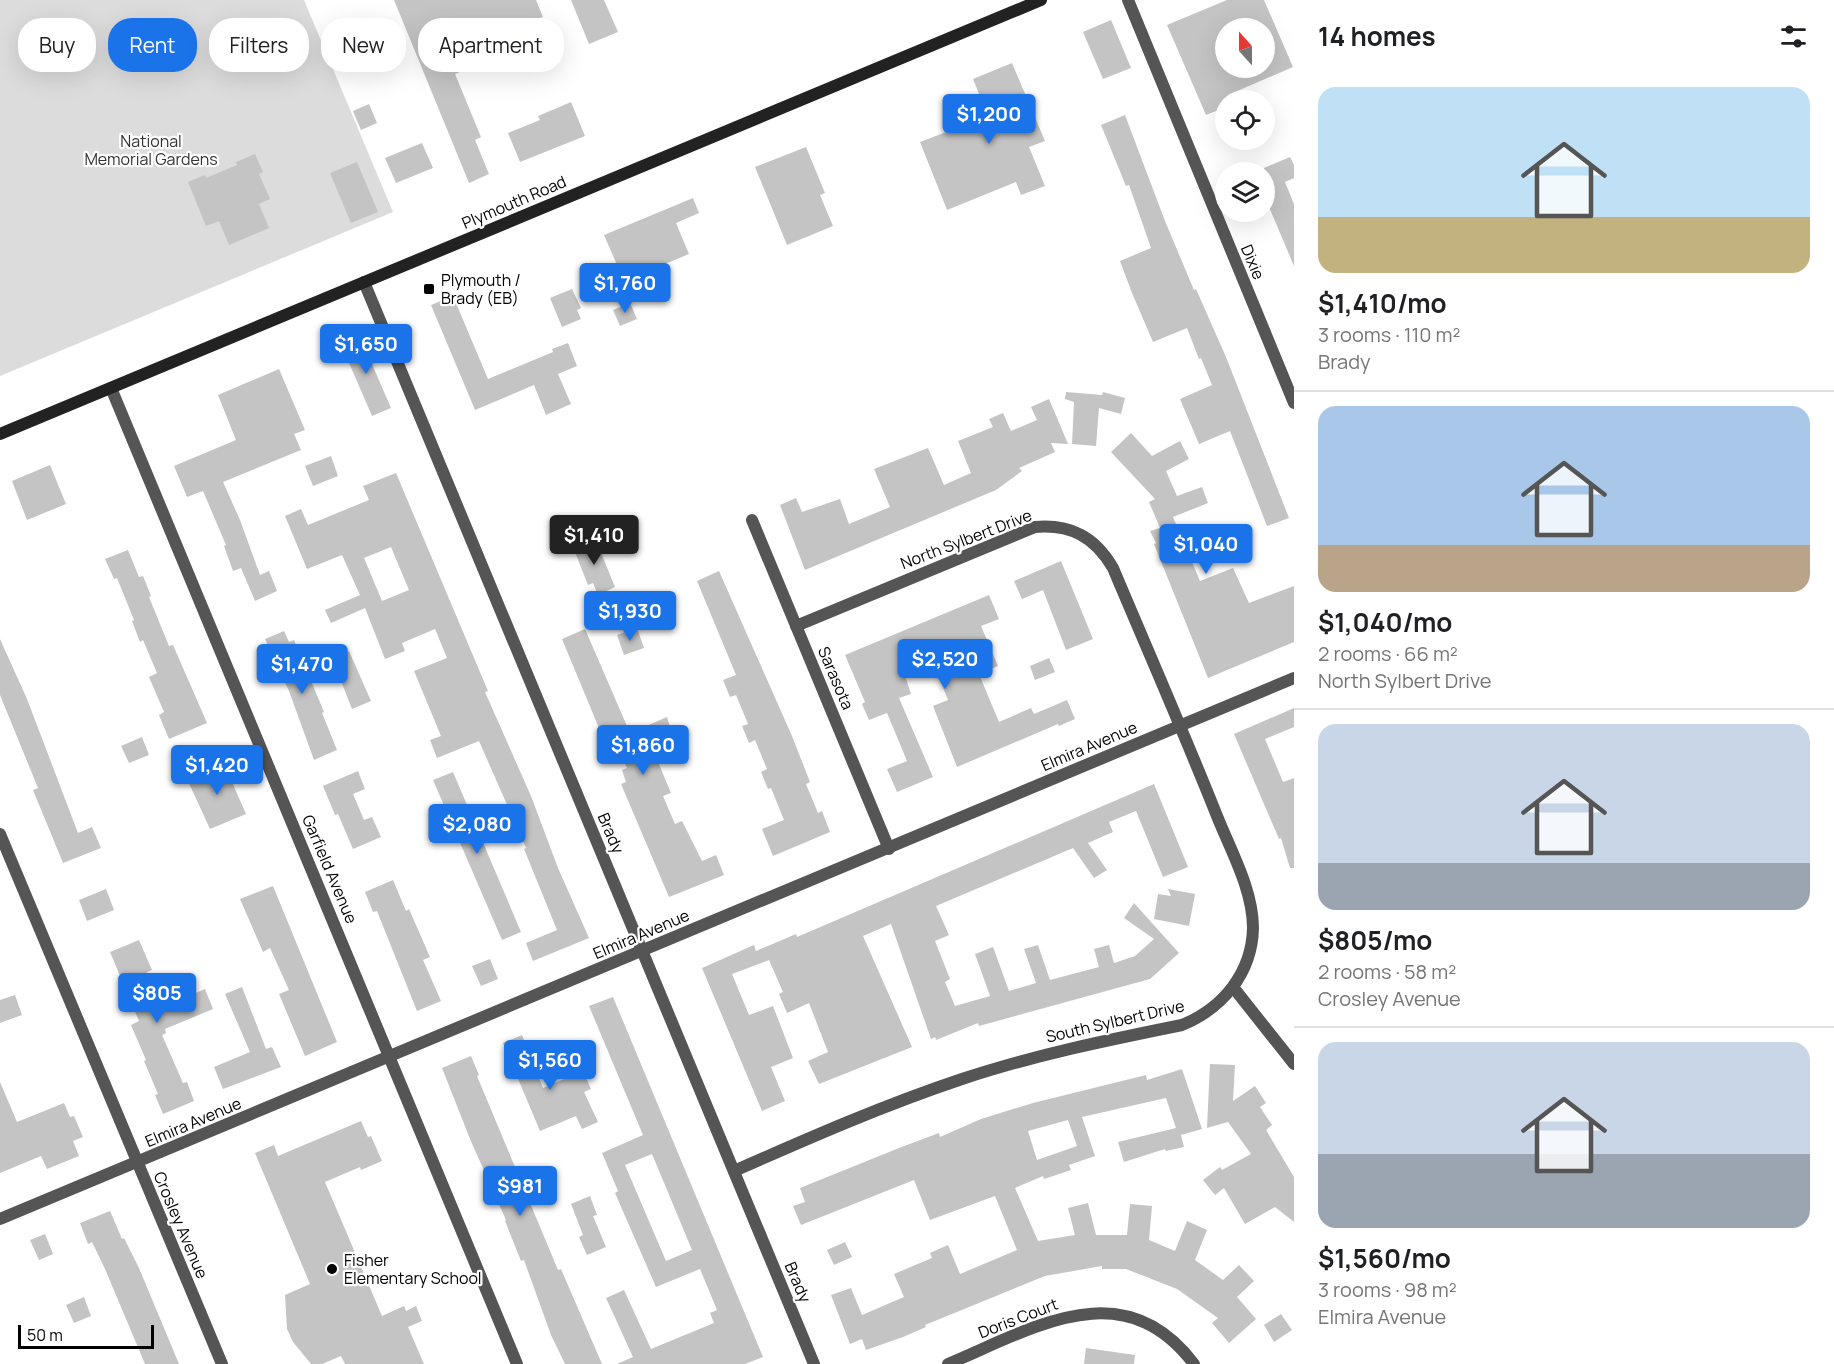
<!DOCTYPE html>
<meta charset="utf-8">
<style>
body{margin:0;font-family:Manrope,sans-serif;background:#f6f6f6;color:#202124;height:100vh;display:flex;flex-direction:column;font-size:22px;white-space:nowrap}
*{box-sizing:border-box;margin:0}
p{font-size:20px;color:#757577}
.icon{flex:none;width:33px;height:33px;fill:none;stroke:currentColor;stroke-width:2;stroke-linecap:round;stroke-linejoin:round}
.map{position:relative;flex:1;overflow:hidden}
.sheet{display:flex;flex-direction:column;background:#fff;width:540px}
.sheet>*{flex:none}
.hud{position:absolute;left:18px;top:18px;width:570px;height:54px;display:flex;gap:12px}
.needle{width:39px;rotate:339deg}
.controls{position:absolute;left:1215px;top:18px;display:grid;gap:12px}
.controls a{display:grid;place-items:center;width:60px;height:60px;border-radius:50%;background:#fff;box-shadow:0 6px 24px #0002;font-size:30px}
.scale{position:absolute;left:18px;bottom:15px;width:136px;box-sizing:border-box;padding-left:6px;border:3px solid #000;border-top:0;font-size:16px;line-height:21px;white-space:nowrap;color:#000;-webkit-text-stroke:4px #fff;paint-order:stroke}
.price{position:absolute;translate:-50% -51px;padding:0 14px;border-radius:6px;background:#1a73e8;color:#fff;font-size:20px;line-height:39px;filter:drop-shadow(0 2px 3px #0008)}
.price::after{content:'';position:absolute;left:50%;top:36px;width:18px;height:14px;margin-left:-9px;background:inherit;clip-path:polygon(0 0,100% 0,50% 100%)}
.price.on{background:#222;color:#fff}
ul{padding:0;list-style:none}
li{display:grid;align-content:center;gap:12px;height:318px;padding:0 24px}
li+li{border-top:2px solid #e0e0e0}
li span{display:grid;place-items:center;height:186px;border-radius:18px;color:#555}
li>.icon{margin-inline-start:auto}
span .icon{width:108px;height:108px;fill:#fffc;stroke-width:1}
li b{font-size:26px}
h2{display:flex;justify-content:space-between;align-items:center;height:72px;padding:0 24px;font-size:26px}
.chip{padding:0 21px;border-radius:24px;background:#fff;box-shadow:0 6px 24px #0002;font-size:21px;line-height:54px}
.chip.on{background:#1a73e8;color:#fff}
main{display:flex;flex:1;min-height:0}
.map>svg:first-child{display:block}
.green{fill:#dcdcdc}
.building{fill:#c4c4c4;fill-rule:evenodd}
.lines{fill:none;stroke-linecap:round;stroke-linejoin:round}
.street{stroke:#555;stroke-width:12}
.secondary{stroke:#222;stroke-width:12}
.poi-dot{fill:#000;stroke:#fff;stroke-width:2}
.labels{text-anchor:middle;stroke-width:4.5;stroke-linejoin:round;paint-order:stroke}
.park-label{font-size:16px;fill:#333;stroke:#fff}
.street-label{font-size:16px;fill:#000;stroke:#fff}
.poi-label{font-size:16px;fill:#000;stroke:#fff;text-anchor:start}
</style>
<main>
<div class="map">
<svg width="1294" height="1364" viewBox="0 0 1294 1364">
<rect width="100%" height="100%" fill="#fff"/>
<polygon class="green" points="0,0 304,0 393,212 0,376"/>
<g class="building">
<polygon points="394,0 536,0 543,17 489,39 497,57 455,74 481,137 475,140 489,174 469,183"/>
<polygon points="571,0 604,0 618,32 589,44"/>
<path d="M1227,0h37l29,67 -65,28 3,5h-5v7l-20,8 -39,-90zM1226,28h38v40h-38z"/>
<polygon points="1111,20 1131,68 1103,79 1083,32"/>
<polygon points="1012,63 1045,141 1029,147 1045,186 1021,195 1016,182 947,210 920,142 988,116 973,79"/>
<polygon points="571,102 585,136 520,162 508,133 540,120 538,116"/>
<polygon points="369,104 377,123 361,130 353,111"/>
<polygon points="1125,115 1165,221 1194,290 1196,289 1226,357 1289,518 1267,526 1230,431 1199,444 1180,399 1212,385 1201,358 1199,359 1187,328 1153,342 1132,293 1120,261 1151,248 1129,185 1126,186 1101,125"/>
<polygon points="422,143 433,168 396,183 385,158"/>
<polygon points="806,147 825,193 820,195 833,226 787,245 755,167"/>
<polygon points="255,154 263,172 259,174 270,199 259,204 269,228 229,245 219,221 206,226 188,182 205,175 206,178 237,165 236,162"/>
<polygon points="1290,157 1294,165 1294,178 1285,182 1294,204 1294,266 1264,195 1264,168"/>
<polygon points="357,162 378,212 351,223 330,173"/>
<polygon points="693,198 699,213 676,223 689,254 624,281 604,235"/>
<polygon points="572,289 581,308 577,310 581,319 562,327 550,298"/>
<polygon points="453,296 488,379 553,352 552,349 568,343 577,366 558,374 571,404 546,415 534,385 475,410 431,305"/>
<polygon points="630,303 637,319 620,326 613,310"/>
<polygon points="359,334 391,408 372,416 340,342"/>
<polygon points="279,369 305,430 294,434 301,450 223,482 240,520 260,575 269,571 277,591 255,601 241,568 233,571 224,546 226,545 203,491 187,497 174,466 236,440 218,395"/>
<polygon points="1066,392 1102,395 1103,392 1125,398 1121,414 1099,408 1096,446 1072,444 1074,402 1065,399"/>
<polygon points="1049,399 1068,444 1051,443 1055,452 1019,468 1022,471 996,490 805,570 780,505 796,498 802,512 840,499 849,524 890,507 874,469 928,448 944,485 971,473 958,441 993,427 989,419 1003,413 1011,431 1037,420 1031,407"/>
<polygon points="1131,433 1152,456 1180,441 1189,459 1166,471 1177,496 1202,487 1208,503 1173,517 1200,581 1233,568 1249,603 1294,586 1294,642 1208,678 1154,544 1156,543 1150,531 1160,528 1149,502 1155,499 1111,452"/>
<polygon points="331,456 338,476 313,486 305,466"/>
<polygon points="50,465 66,504 27,520 12,481"/>
<path d="M396,473l92,218 -3,1 46,104 27,72 31,70 -56,23 -7,-18 31,-13 -33,-81 2,-1 -47,-107 -42,17 -7,-18 11,-4 -27,-65 33,-13 -12,-29 -33,14 3,8 -20,8 -20,-51 -34,15 -6,-13 35,-15 -18,-40 -35,14 -22,-53 16,-7 7,16 61,-25 -6,-14zM391,547l18,43 -27,11 -18,-43z"/>
<polygon points="595,538 615,587 598,595 593,583 588,585 573,547"/>
<polygon points="128,550 139,577 143,576 151,596 149,597 169,646 173,645 207,723 169,739 159,715 164,712 149,677 157,673 143,640 140,642 132,621 134,620 117,578 114,579 105,559"/>
<polygon points="1061,561 1093,639 1066,650 1043,590 1022,599 1014,581"/>
<polygon points="719,571 792,736 810,782 806,784 818,813 822,811 830,832 773,856 762,829 784,820 771,788 768,789 761,772 767,769 755,740 749,743 742,726 748,724 736,695 730,697 723,680 736,675 697,581"/>
<polygon points="989,595 999,619 981,626 998,666 979,674 999,722 1031,708 1034,714 1067,700 1075,719 1059,726 1058,724 957,767 933,706 948,700 927,649 900,660 911,694 899,698 933,777 897,792 887,769 907,761 887,713 869,720 862,704 865,702 845,655"/>
<polygon points="637,628 644,648 624,655 617,635"/>
<polygon points="585,629 630,733 667,717 675,743 653,750 671,793 663,796 675,824 682,821 702,861 716,855 724,875 669,897 621,784 626,782 622,770 627,768 614,741 606,745 562,639"/>
<polygon points="284,631 289,642 294,640 324,712 322,713 337,750 314,760 289,691 265,639"/>
<polygon points="0,639 27,699 78,833 92,827 101,848 63,863 33,790 38,788 0,695"/>
<polygon points="349,651 371,701 352,709 332,658"/>
<polygon points="1049,658 1055,672 1035,680 1030,666"/>
<polygon points="1294,708 1294,727 1265,739 1283,782 1294,778 1294,868 1290,868 1281,838 1279,839 1234,734"/>
<polygon points="142,737 149,755 129,763 121,746"/>
<polygon points="224,764 246,814 210,829 187,779"/>
<polygon points="358,771 365,789 353,794 364,820 372,817 381,837 353,849 338,814 335,815 323,786"/>
<polygon points="453,772 521,932 502,940 433,780"/>
<polygon points="1154,784 1188,867 1163,877 1136,811 1109,822 1113,832 1088,843 1107,870 1094,878 1073,848 936,906 949,935 935,941 950,979 945,982 955,1006 990,996 975,954 993,947 1009,991 1036,983 1024,949 1038,945 1050,980 1099,967 1094,949 1109,945 1114,963 1135,956 1154,939 1124,918 1134,903 1179,953 1150,979 979,1026 978,1023 936,1040 935,1037 931,1039 891,924 863,936 912,1047 819,1084 808,1061 828,1052 809,1003 787,1013 779,994 783,992 769,960 732,974 749,1015 773,1006 793,1058 771,1067 785,1101 762,1111 702,968 754,945 756,951 796,934 797,937"/>
<polygon points="393,880 406,911 409,909 430,957 423,960 441,1001 417,1011 377,911 373,912 365,892"/>
<polygon points="273,886 337,1042 305,1056 279,994 289,990 270,948 263,952 240,899"/>
<polygon points="106,889 114,910 87,921 79,900"/>
<polygon points="1168,889 1195,894 1189,926 1154,919 1158,894 1171,896"/>
<polygon points="139,940 152,970 147,972 162,1007 205,989 213,1009 165,1029 166,1033 162,1035 183,1083 187,1082 194,1101 163,1114 155,1095 158,1094 144,1061 146,1060 131,1025 139,1021 110,952"/>
<polygon points="490,959 498,979 481,986 472,966"/>
<polygon points="242,987 266,1049 272,1047 281,1067 223,1089 214,1067 250,1052 225,994"/>
<polygon points="15,995 22,1015 0,1023 0,1000"/>
<path d="M613,997l150,360 -18,7h-128l16,-7 -27,-59 18,-8 27,59 63,-26 -4,-10 7,-3 -17,-41 -44,18 -41,-94 3,-2 -16,-38 41,-18 -54,-129zM652,1154l40,96 -26,11 -41,-96z"/>
<polygon points="522,1035 543,1088 583,1071 591,1089 584,1092 598,1122 582,1129 576,1116 540,1131 503,1043"/>
<polygon points="471,1056 479,1075 477,1076 558,1270 561,1269 602,1364 565,1364 551,1335 524,1260 521,1261 505,1221 506,1220 470,1139 442,1068"/>
<polygon points="1210,1064 1235,1065 1233,1101 1255,1086 1266,1103 1260,1107 1272,1125 1266,1130 1294,1177 1294,1222 1275,1207 1245,1224 1224,1188 1215,1195 1203,1180 1220,1167 1222,1170 1251,1154 1228,1122 1207,1128"/>
<path d="M1182,1069l20,60 -21,6 3,12 -18,4 -1,-2 -41,13 -6,-20 58,-14 -10,-30 -84,19 13,39 -26,9 2,5 -27,9 -1,-3 -28,12 23,53 37,-6 -7,-27 20,-5 8,32h31l3,-31 22,2 -3,34 26,11 12,-30 20,9 -12,30 28,20 16,-15 15,16 -17,16 19,22 -27,24 -17,-20 6,-5 -41,-29 -51,-20h-24v-3l-57,10 -120,49 1,2 -23,10 -37,13 -4,-11 -12,5 -19,-49 20,-7 11,27 42,-18 -10,-23 38,-16 -2,-5 18,-8 12,29 57,-24 -22,-54 -65,24 -16,-40 -113,45 -8,-19 12,-4 -5,-14 99,-40 40,-15 1,4 41,-18 52,-16 113,-28 1,5zM1068,1120l9,26 -40,14 -9,-29z"/>
<polygon points="0,1082 17,1122 64,1103 70,1117 74,1116 83,1137 73,1141 79,1156 47,1169 41,1156 0,1173"/>
<polygon points="361,1121 368,1137 371,1136 382,1161 361,1170 360,1167 325,1182 382,1316 404,1306 406,1311 416,1306 422,1321 408,1327 424,1364 345,1364 341,1356 322,1364 311,1364 293,1342 287,1329 285,1295 310,1284 255,1153 274,1145 278,1156"/>
<polygon points="590,1196 597,1215 593,1216 606,1247 587,1255 579,1237 583,1235 571,1204"/>
<polygon points="110,1211 122,1239 124,1238 139,1268 179,1364 145,1364 105,1269 92,1242 88,1244 80,1223"/>
<polygon points="45,1234 53,1254 39,1260 30,1240"/>
<polygon points="845,1242 852,1257 834,1265 827,1250"/>
<polygon points="84,1297 91,1316 74,1323 66,1305"/>
<polygon points="1281,1314 1292,1330 1274,1342 1264,1325"/>
<polygon points="1086,1348 1135,1355 1134,1364 1084,1364"/>
</g>
<g class="lines">
<g class="street">
<polyline points="1128,0 1294,403"/>
<polyline points="364,282 814,1364"/>
<polyline points="111,388 517,1364"/>
<polyline points="752,520 889,849"/>
<polyline points="0,834 222,1364"/>
<polyline points="1233,987 1294,1064"/>
<path d="M734,1171c75,-33 150,-66 228,-92 72,-24 146,-39 220,-54 41,-17 70,-52 71,-97 0,-38 -22,-77 -36,-112 -33,-83 -69,-165 -104,-248 -18,-31 -42,-44 -78,-41l-239,99"/>
<polyline points="0,1219 1294,678"/>
<path d="M948,1364c84,-35 175,-94 246,0"/>
</g>
<polyline class="secondary" points="0,434 1041,0"/>
</g>
<g class="poi-dot">
<rect x="423" y="283" width="12" height="12" rx="3"/>
<circle cx="332" cy="1269" r="6"/>
</g>
<g class="labels">
<g class="park-label">
<text x="151" y="147">National<tspan x="151" dy="18">Memorial Gardens</tspan></text>
</g>
<g class="street-label">
<text transform="translate(514 202) rotate(-23)" y="6">Plymouth Road</text>
<text transform="translate(1253 262) rotate(67)" y="6">Dixie</text>
<text transform="translate(966 539) rotate(-21)" y="6">North Sylbert Drive</text>
<text transform="translate(836 678) rotate(67)" y="6">Sarasota</text>
<text transform="translate(1089 746) rotate(-23)" y="6">Elmira Avenue</text>
<text transform="translate(611 833) rotate(67)" y="6">Brady</text>
<text transform="translate(330 869) rotate(67)" y="6">Garfield Avenue</text>
<text transform="translate(641 934) rotate(-23)" y="6">Elmira Avenue</text>
<text transform="translate(1115 1021) rotate(-13)" y="6">South Sylbert Drive</text>
<text transform="translate(193 1122) rotate(-23)" y="6">Elmira Avenue</text>
<text transform="translate(181 1225) rotate(67)" y="6">Crosley Avenue</text>
<text transform="translate(798 1282) rotate(67)" y="6">Brady</text>
<text transform="translate(1018 1318) rotate(-21)" y="6">Doris Court</text>
</g>
<g class="poi-label">
<text x="441" y="286">Plymouth /<tspan x="441" dy="18">Brady (EB)</tspan></text>
<text x="344" y="1266">Fisher<tspan x="344" dy="18">Elementary School</tspan></text>
</g>
</g>
</svg>
<div class="controls">
<a><svg class="needle" viewBox="-14 -14 28 28"><path d="M0-13l5 13h-10z" fill="#e53935"/><path d="M0 13l5-13h-10z" fill="#757577"/></svg></a>
<a><svg class="icon" aria-label="locate" viewBox="0 0 24 24"><circle cx="12" cy="12" r="6"/><path d="M12 2v4M12 18v4M2 12h4M18 12h4"/></svg></a>
<a><svg class="icon" aria-label="layers" viewBox="0 0 24 24"><path d="M12 4l9 5-9 5-9-5zM3 14l9 5 9-5"/></svg></a>
</div>
<div class="scale">50 m</div>
<b class="price" style="left:989px;top:145px">$1,200</b>
<b class="price" style="left:625px;top:314px">$1,760</b>
<b class="price" style="left:366px;top:375px">$1,650</b>
<b class="price on" style="left:594px;top:566px">$1,410</b>
<b class="price" style="left:1206px;top:575px">$1,040</b>
<b class="price" style="left:630px;top:642px">$1,930</b>
<b class="price" style="left:945px;top:690px">$2,520</b>
<b class="price" style="left:302px;top:695px">$1,470</b>
<b class="price" style="left:643px;top:776px">$1,860</b>
<b class="price" style="left:217px;top:796px">$1,420</b>
<b class="price" style="left:477px;top:855px">$2,080</b>
<b class="price" style="left:157px;top:1024px">$805</b>
<b class="price" style="left:550px;top:1091px">$1,560</b>
<b class="price" style="left:520px;top:1217px">$981</b>
<div class="hud">
<a class="chip">Buy</a>
<a class="chip on">Rent</a>
<a class="chip">Filters</a>
<a class="chip">New</a>
<a class="chip">Apartment</a>
</div>
</div>
<section class="sheet">
<h2>14 homes<svg class="icon" aria-label="filters" viewBox="0 0 24 24"><path d="M4 7h16M4 17h16"/><circle cx="9" cy="7" r="2"/><circle cx="15" cy="17" r="2"/></svg></h2>
<ul>
<li><span style="background:linear-gradient(#bfe0f5 70%,#c2b280 0)"><svg class="icon" aria-label="home" viewBox="0 0 24 24"><path d="M3 11l9-7 9 7M6 9v11h12V9"/></svg></span><div><b>$1,410/mo</b><p>3 rooms · 110 m²</p><p>Brady</p></div></li>
<li><span style="background:linear-gradient(#a9c7e8 75%,#b9a48a 0)"><svg class="icon" aria-label="home" viewBox="0 0 24 24"><path d="M3 11l9-7 9 7M6 9v11h12V9"/></svg></span><div><b>$1,040/mo</b><p>2 rooms · 66 m²</p><p>North Sylbert Drive</p></div></li>
<li><span style="background:linear-gradient(#c9d6e8 75%,#9aa5b1 0)"><svg class="icon" aria-label="home" viewBox="0 0 24 24"><path d="M3 11l9-7 9 7M6 9v11h12V9"/></svg></span><div><b>$805/mo</b><p>2 rooms · 58 m²</p><p>Crosley Avenue</p></div></li>
<li><span style="background:linear-gradient(#c9d6e8 60%,#9aa5b1 0)"><svg class="icon" aria-label="home" viewBox="0 0 24 24"><path d="M3 11l9-7 9 7M6 9v11h12V9"/></svg></span><div><b>$1,560/mo</b><p>3 rooms · 98 m²</p><p>Elmira Avenue</p></div></li>
</ul>
</section>
</main>
